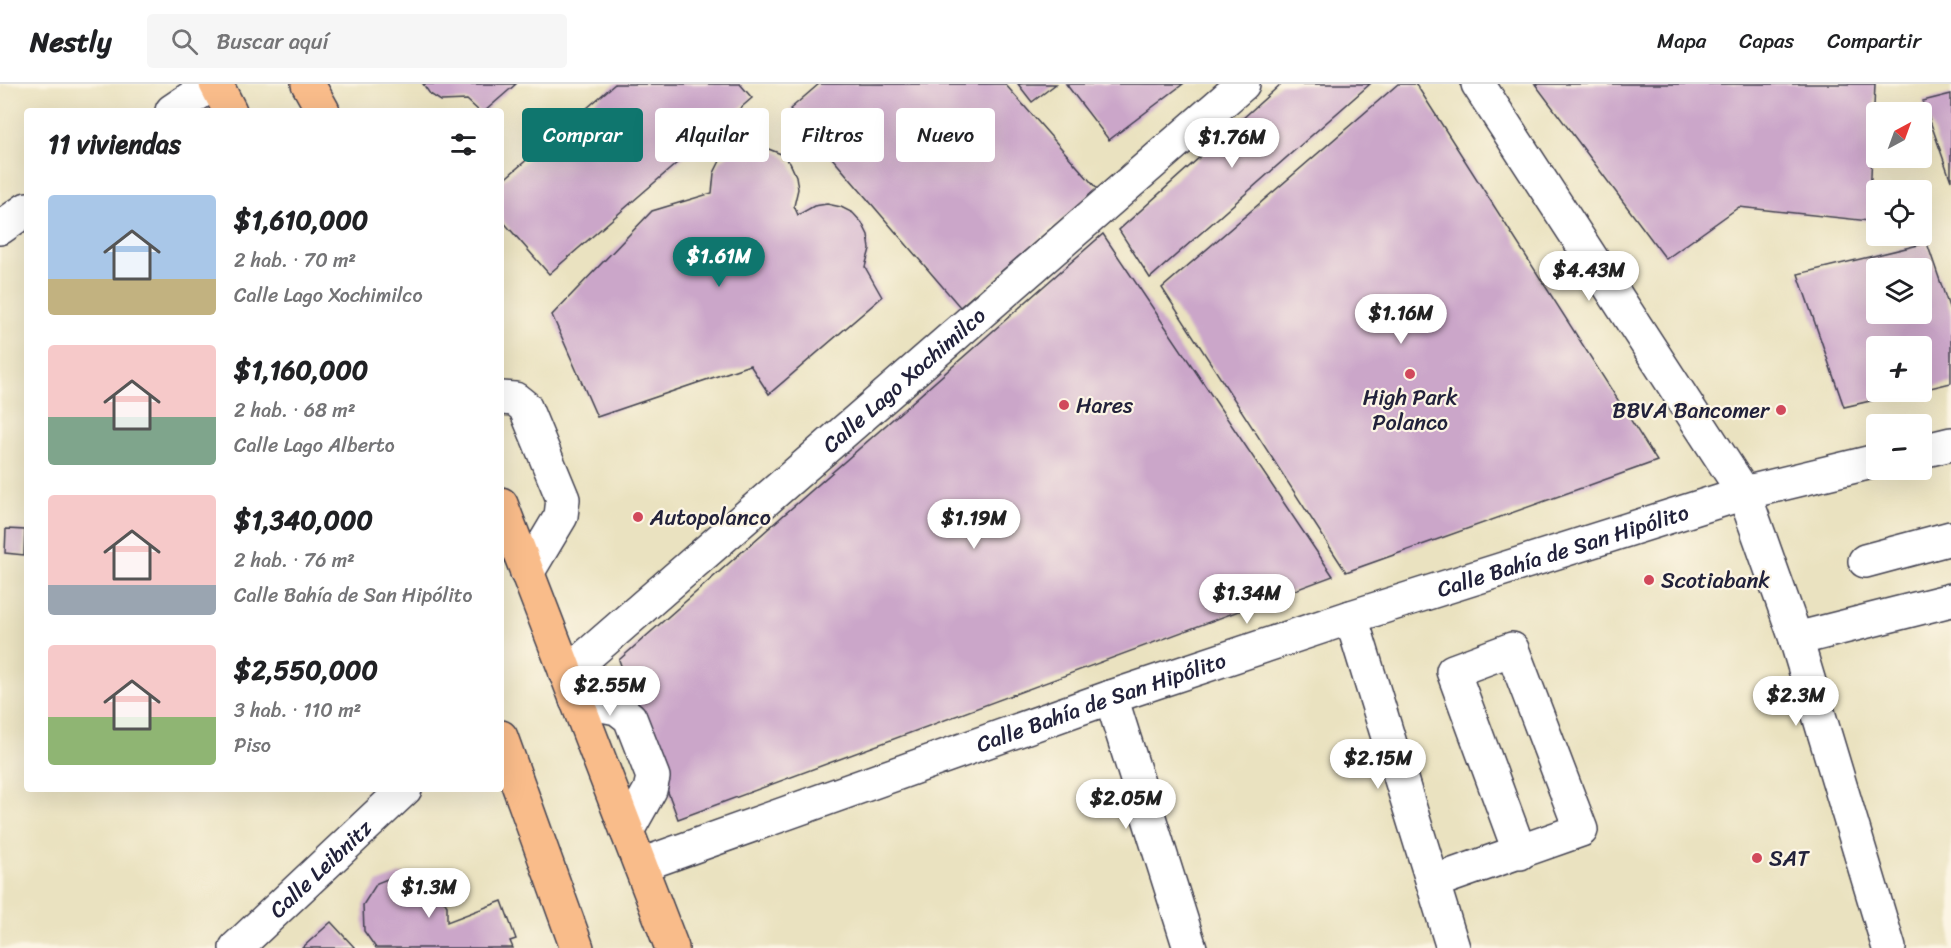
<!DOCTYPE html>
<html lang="es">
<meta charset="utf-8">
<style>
body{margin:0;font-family:Sriracha,sans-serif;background:#f6f6f6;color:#202124;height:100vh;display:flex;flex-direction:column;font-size:22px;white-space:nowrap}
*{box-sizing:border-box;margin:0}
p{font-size:20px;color:#757577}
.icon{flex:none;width:33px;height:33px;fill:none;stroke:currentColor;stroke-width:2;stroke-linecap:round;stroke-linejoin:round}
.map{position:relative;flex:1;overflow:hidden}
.drawer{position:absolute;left:24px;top:24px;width:480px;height:684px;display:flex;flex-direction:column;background:#fff;border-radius:6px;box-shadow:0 6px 24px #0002}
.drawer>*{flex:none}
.guide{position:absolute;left:522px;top:24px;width:570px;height:54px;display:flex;gap:12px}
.needle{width:39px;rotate:41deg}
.controls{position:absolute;left:1866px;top:18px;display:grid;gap:12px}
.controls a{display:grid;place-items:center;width:66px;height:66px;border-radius:6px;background:#fff;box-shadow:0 6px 24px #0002;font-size:30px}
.price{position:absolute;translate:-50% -51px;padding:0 14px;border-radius:21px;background:#fff;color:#222;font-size:20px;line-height:39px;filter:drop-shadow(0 2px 3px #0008)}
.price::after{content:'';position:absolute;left:50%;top:36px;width:18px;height:14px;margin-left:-9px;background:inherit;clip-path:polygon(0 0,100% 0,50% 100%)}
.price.active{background:#0f766e;color:#fff}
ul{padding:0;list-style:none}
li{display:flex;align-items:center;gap:18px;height:150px;padding:0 24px}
li span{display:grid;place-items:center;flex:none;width:168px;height:120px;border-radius:6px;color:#555}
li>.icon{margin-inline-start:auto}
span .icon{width:72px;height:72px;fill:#fffc;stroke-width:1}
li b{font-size:26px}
h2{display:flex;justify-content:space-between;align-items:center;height:72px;padding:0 24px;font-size:26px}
.tag{padding:0 21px;border-radius:6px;background:#fff;box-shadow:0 6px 24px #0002;font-size:21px;line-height:54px}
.tag.active{background:#0f766e;color:#fff}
header{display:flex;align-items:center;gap:36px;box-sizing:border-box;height:84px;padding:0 30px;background:#fff;border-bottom:2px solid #e0e0e0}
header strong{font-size:28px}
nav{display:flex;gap:33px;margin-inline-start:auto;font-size:21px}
.search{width:420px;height:54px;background:#f6f6f6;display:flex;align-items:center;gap:15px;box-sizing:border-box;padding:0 21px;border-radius:6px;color:#757577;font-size:22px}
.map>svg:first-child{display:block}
.building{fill:#cba6c9;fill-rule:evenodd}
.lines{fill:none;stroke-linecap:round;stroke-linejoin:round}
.minor-casing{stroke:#403f4f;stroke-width:36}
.major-casing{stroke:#403f4f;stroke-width:36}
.minor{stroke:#fff;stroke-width:33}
.major{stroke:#f9bc8a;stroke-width:33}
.poi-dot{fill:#d1495b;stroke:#fcf5e5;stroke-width:2}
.labels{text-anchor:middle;stroke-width:4.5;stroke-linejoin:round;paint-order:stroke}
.street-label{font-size:22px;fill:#22223b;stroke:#fcf5e5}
.poi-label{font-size:22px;fill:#22223b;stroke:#fcf5e5;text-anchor:start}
</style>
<header>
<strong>Nestly</strong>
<div class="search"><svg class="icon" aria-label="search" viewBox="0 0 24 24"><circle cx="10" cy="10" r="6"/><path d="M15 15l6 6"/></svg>Buscar aquí</div>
<nav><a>Mapa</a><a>Capas</a><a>Compartir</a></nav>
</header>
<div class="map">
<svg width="1951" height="864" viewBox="0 0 1951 864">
<rect width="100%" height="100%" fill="#fcf5e5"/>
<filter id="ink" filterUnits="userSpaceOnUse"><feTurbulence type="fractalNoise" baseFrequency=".0167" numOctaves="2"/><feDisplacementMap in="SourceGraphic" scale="12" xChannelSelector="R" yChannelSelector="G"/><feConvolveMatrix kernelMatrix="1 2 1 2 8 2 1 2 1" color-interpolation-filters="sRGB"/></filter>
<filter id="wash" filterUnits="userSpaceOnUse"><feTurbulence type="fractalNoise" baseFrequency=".008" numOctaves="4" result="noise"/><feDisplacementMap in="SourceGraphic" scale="24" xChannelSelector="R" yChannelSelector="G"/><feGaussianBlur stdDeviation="1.35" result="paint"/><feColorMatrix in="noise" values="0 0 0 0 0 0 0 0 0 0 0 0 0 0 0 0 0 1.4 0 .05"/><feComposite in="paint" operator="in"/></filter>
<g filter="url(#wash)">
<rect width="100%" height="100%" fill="#eae2c0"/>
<g id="blocks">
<g class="building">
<polygon points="423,0 516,0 485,27 479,27 467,16 441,17 430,10"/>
<polygon points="615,0 740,0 752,14 549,190 501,135 501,98"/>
<polygon points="819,0 1005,0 1097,105 960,223 790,25"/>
<polygon points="1018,0 1056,0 1032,18"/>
<polygon points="1066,0 1183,0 1109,56"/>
<polygon points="1281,0 1370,0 1150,194 1119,146"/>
<polygon points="1398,0 1416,0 1657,377 1346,488 1162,204"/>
<polygon points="1535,0 1875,0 1869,137 1739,123 1666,175"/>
<polygon points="1951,10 1951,97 1923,17"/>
<polygon points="756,60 781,70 790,79 796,92 798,105 794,122 798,131 814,122 827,120 841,123 853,129 862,139 868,151 870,165 865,183 882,213 769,310 750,281 597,333 552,231 652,127 712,109 714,89 720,77 742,62"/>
<polygon points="1103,150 1333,492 678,735 619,576"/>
<path d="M1927,159l24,70v70l-29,7v-44h-46v46h33l-65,15 -46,-133zM1876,184h46v46h-46z"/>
<polygon points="6,445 25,446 24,471 5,469"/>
<polygon points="400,790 414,791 434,801 447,822 447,838 502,817 516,855 510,857 513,864 376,864 364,847 363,821 377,799"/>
<polygon points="331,838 355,864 302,864"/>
</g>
</g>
</g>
<g filter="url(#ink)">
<use href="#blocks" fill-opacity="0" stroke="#403f4f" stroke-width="1.5"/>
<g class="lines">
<g class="minor-casing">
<g id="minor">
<polyline points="1478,0 1744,409 1796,555 1889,864"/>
<polyline points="172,27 212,0"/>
<polyline points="0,144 27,125"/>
<polyline points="501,314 515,315 525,323 563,415 561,432 527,489"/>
<polyline points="1922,367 1951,360"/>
<polyline points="1865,477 1951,454"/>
<polyline points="1351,533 1453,864"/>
<polyline points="1796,555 1951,516"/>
<path id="s1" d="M566,590l677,-590"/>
<polyline points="1111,613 1190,864"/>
<polyline points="576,616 617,624 630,634 653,693 650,706 627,747"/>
<path id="s2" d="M641,781l470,-168 240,-80 393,-124 132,-32"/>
<polyline points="1433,798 1581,746 1512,565 1453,587 1520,769"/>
<path id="s3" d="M236,864l169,-159"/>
</g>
</g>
<g class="major-casing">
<g id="major">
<polyline points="216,0 230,27"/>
<polyline points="308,0 323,27"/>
<polyline points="501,420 672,864"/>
<polyline points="501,653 577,864"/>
</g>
</g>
<use href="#minor" class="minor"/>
<use href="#major" class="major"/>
</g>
</g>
<g class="poi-dot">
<circle cx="1410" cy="290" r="6"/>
<circle cx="1064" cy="321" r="6"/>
<circle cx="1781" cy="326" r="6"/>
<circle cx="638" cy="433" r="6"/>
<circle cx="1649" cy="496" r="6"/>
<circle cx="1757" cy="774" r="6"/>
</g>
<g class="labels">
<g class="street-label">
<text dy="8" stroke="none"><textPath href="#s1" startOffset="448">Calle Lago Xochimilco</textPath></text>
<text dy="8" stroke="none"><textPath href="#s2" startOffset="974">Calle Bahía de San Hipólito</textPath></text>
<text dy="8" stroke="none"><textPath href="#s2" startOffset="488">Calle Bahía de San Hipólito</textPath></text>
<text dy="8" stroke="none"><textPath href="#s3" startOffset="116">Calle Leibnitz</textPath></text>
</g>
<g class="poi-label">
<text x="1410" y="321" text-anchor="middle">High Park<tspan x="1410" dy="25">Polanco</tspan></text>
<text x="1076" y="329">Hares</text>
<text x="1769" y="334" text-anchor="end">BBVA Bancomer</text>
<text x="650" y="441">Autopolanco</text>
<text x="1661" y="504">Scotiabank</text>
<text x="1769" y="782">SAT</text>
</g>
</g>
</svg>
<div class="controls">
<a><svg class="needle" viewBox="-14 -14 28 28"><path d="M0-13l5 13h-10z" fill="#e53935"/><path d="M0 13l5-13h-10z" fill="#757577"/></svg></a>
<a><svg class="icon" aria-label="locate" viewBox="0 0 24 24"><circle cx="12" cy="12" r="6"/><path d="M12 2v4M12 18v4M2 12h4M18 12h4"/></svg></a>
<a><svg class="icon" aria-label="layers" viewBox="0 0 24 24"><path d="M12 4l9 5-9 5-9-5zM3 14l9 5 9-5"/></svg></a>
<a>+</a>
<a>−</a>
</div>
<b class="price" style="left:1232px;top:85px">$1.76M</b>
<b class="price active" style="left:719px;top:204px">$1.61M</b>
<b class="price" style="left:1589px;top:218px">$4.43M</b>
<b class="price" style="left:1401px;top:261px">$1.16M</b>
<b class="price" style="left:974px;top:466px">$1.19M</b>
<b class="price" style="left:1247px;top:541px">$1.34M</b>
<b class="price" style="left:610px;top:633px">$2.55M</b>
<b class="price" style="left:1796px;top:643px">$2.3M</b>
<b class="price" style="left:1378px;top:706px">$2.15M</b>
<b class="price" style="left:1126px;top:746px">$2.05M</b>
<b class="price" style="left:429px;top:835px">$1.3M</b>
<div class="guide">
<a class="tag active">Comprar</a>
<a class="tag">Alquilar</a>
<a class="tag">Filtros</a>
<a class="tag">Nuevo</a>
</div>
<section class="drawer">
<h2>11 viviendas<svg class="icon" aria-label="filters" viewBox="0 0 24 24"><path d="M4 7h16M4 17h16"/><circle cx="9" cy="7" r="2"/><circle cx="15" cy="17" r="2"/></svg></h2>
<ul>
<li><span style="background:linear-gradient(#a9c7e8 70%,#c2b280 0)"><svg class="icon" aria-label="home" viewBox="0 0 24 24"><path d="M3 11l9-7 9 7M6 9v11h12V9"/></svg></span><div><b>$1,610,000</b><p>2 hab. · 70 m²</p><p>Calle Lago Xochimilco</p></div></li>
<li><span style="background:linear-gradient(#f6c9c9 60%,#7fa58c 0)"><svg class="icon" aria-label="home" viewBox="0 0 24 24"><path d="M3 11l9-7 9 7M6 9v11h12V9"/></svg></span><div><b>$1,160,000</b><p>2 hab. · 68 m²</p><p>Calle Lago Alberto</p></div></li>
<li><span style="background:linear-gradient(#f6c9c9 75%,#9aa5b1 0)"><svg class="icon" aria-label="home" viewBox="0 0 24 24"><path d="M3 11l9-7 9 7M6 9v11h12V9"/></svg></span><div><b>$1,340,000</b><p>2 hab. · 76 m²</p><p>Calle Bahía de San Hipólito</p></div></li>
<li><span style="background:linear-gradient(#f6c9c9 60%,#8fb573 0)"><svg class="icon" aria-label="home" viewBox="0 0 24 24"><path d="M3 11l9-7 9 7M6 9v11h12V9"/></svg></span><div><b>$2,550,000</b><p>3 hab. · 110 m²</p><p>Piso</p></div></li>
</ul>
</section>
</div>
